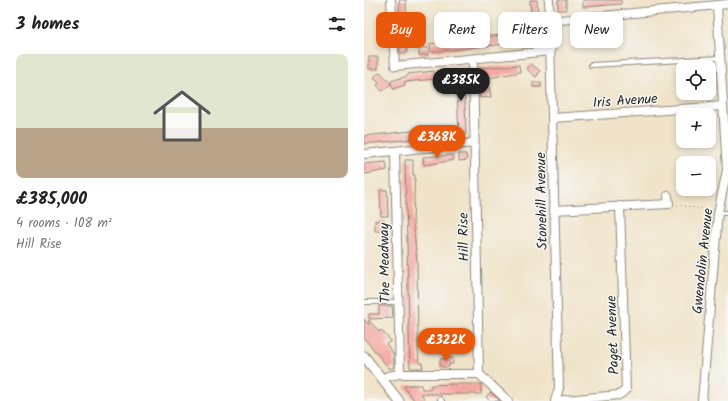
<!DOCTYPE html>
<meta charset="utf-8">
<style>
body{margin:0;font-family:Kalam,sans-serif;background:#f6f6f6;color:#222;height:100vh;display:flex;flex-direction:column;font-size:15px;white-space:nowrap}
*{box-sizing:border-box;margin:0}
p{font-size:13px;color:#767676}
.icon{flex:none;width:22px;height:22px;fill:none;stroke:currentColor;stroke-width:2;stroke-linecap:round;stroke-linejoin:round}
.map{position:relative;flex:1;overflow:hidden}
.drawer{display:flex;flex-direction:column;background:#fff;width:364px}
.drawer>*{flex:none}
.banner{position:absolute;left:12px;top:12px;width:292px;height:36px;display:flex;gap:8px}
.controls{position:absolute;left:312px;top:60px;display:grid;gap:8px}
.controls a{display:grid;place-items:center;width:40px;height:40px;border-radius:8px;background:#fff;box-shadow:0 2px 6px #0003;font-size:20px}
.price{position:absolute;translate:-50% -34px;padding:0 9px;border-radius:14px;background:#ea580c;color:#fff;font-size:13px;line-height:26px;filter:drop-shadow(0 1px 2px #0008)}
.price::after{content:'';position:absolute;left:50%;top:24px;width:12px;height:9px;margin-left:-6px;background:inherit;clip-path:polygon(0 0,100% 0,50% 100%)}
.price.active{background:#222;color:#fff}
ul{padding:0;list-style:none}
li{display:grid;align-content:center;gap:8px;height:212px;padding:0 16px}
li+li{border-top:1px solid #e0e0e0}
li span{display:grid;place-items:center;height:124px;border-radius:8px;color:#555}
li>.icon{margin-inline-start:auto}
span .icon{width:72px;height:72px;fill:#fffc;stroke-width:1}
li b{font-size:17px}
h2{display:flex;justify-content:space-between;align-items:center;height:48px;padding:0 16px;font-size:17px}
.pill{padding:0 14px;border-radius:8px;background:#fff;box-shadow:0 2px 6px #0003;font-size:14px;line-height:36px}
.pill.active{background:#ea580c;color:#fff}
main{display:flex;flex:1;min-height:0}
.map>svg:first-child{display:block}
.building{fill:#f4a8a2}
.lines{fill:none;stroke-linecap:round;stroke-linejoin:round}
.service-casing{stroke:#8e877a;stroke-width:6}
.minor-casing{stroke:#8e877a;stroke-width:10}
.tertiary-casing{stroke:#8e877a;stroke-width:11}
.path{stroke:#8e877a;stroke-width:1;stroke-dasharray:1 3;stroke-linecap:butt}
.service{stroke:#fff;stroke-width:4}
.minor{stroke:#fff;stroke-width:8}
.tertiary{stroke:#fff;stroke-width:9}
.labels{text-anchor:middle;stroke-width:3;stroke-linejoin:round;paint-order:stroke}
.street-label{font-size:14px;fill:#2b2b2b;stroke:#f6f6f2}
</style>
<main>
<section class="drawer">
<h2>3 homes<svg class="icon" aria-label="filters" viewBox="0 0 24 24"><path d="M4 7h16M4 17h16"/><circle cx="9" cy="7" r="2"/><circle cx="15" cy="17" r="2"/></svg></h2>
<ul>
<li><span style="background:linear-gradient(#dfe7d0 60%,#b9a48a 0)"><svg class="icon" aria-label="home" viewBox="0 0 24 24"><path d="M3 11l9-7 9 7M6 9v11h12V9"/></svg></span><div><b>£385,000</b><p>4 rooms · 108 m²</p><p>Hill Rise</p></div></li>
</ul>
</section>
<div class="map">
<svg width="364" height="401" viewBox="0 0 364 401">
<rect width="100%" height="100%" fill="#f6f6f2"/>
<filter id="ink" filterUnits="userSpaceOnUse"><feTurbulence type="fractalNoise" baseFrequency=".025" numOctaves="2"/><feDisplacementMap in="SourceGraphic" scale="8" xChannelSelector="R" yChannelSelector="G"/><feConvolveMatrix kernelMatrix="1 2 1 2 8 2 1 2 1" color-interpolation-filters="sRGB"/></filter>
<filter id="wash" filterUnits="userSpaceOnUse"><feTurbulence type="fractalNoise" baseFrequency=".012" numOctaves="4" result="noise"/><feDisplacementMap in="SourceGraphic" scale="16" xChannelSelector="R" yChannelSelector="G"/><feGaussianBlur stdDeviation="0.9" result="paint"/><feColorMatrix in="noise" values="0 0 0 0 0 0 0 0 0 0 0 0 0 0 0 0 0 1.4 0 .05"/><feComposite in="paint" operator="in"/></filter>
<g filter="url(#wash)">
<rect width="100%" height="100%" fill="#f0e3c9"/>
<g id="blocks">
<g class="building">
<polygon points="35,0 42,0 43,53 36,53"/>
<polygon points="166,0 173,0 175,33 160,48 158,47 161,42 67,52 66,44 124,36 155,35 155,38 165,37 168,31"/>
<rect x="194" y="0" width="8" height="10"/>
<polygon points="219,0 257,0 257,4 219,7"/>
<rect x="55" y="48" width="9" height="7"/>
<rect x="5" y="57" width="9" height="12"/>
<polygon points="167,64 176,71 172,77 163,69"/>
<polygon points="155,65 156,72 124,78 127,97 116,98 115,68"/>
<polygon points="70,71 71,79 40,82 41,85 29,89 27,81 44,76 44,74"/>
<polygon points="92,71 100,71 102,134 95,134"/>
<polygon points="16,72 27,84 18,91 13,85 16,83 10,77"/>
<rect x="169" y="82" width="8" height="5"/>
<polygon points="86,127 87,135 0,144 0,136"/>
<polygon points="95,154 102,154 103,160 95,161"/>
<polygon points="89,155 90,160 60,165 59,157"/>
<polygon points="41,160 49,160 49,175 51,175 49,221 53,261 54,350 55,363 58,363 59,368 46,368"/>
<polygon points="22,162 23,170 1,174 0,172 0,164"/>
<polygon points="16,190 23,190 24,216 17,216"/>
<polygon points="20,220 21,231 11,231 11,221"/>
<polygon points="15,306 28,306 29,318 5,319 5,314 15,314"/>
<polygon points="0,319 5,325 5,320 15,332 17,330 27,341 22,344 29,353 30,366 28,369 24,367 0,338"/>
<polygon points="89,358 89,364 85,364 85,367 76,367 76,359"/>
<polygon points="88,384 117,384 117,394 57,394 62,401 51,401 40,387 43,385 57,385 58,389 67,389 67,385"/>
<polygon points="127,392 136,401 126,401 122,397"/>
</g>
</g>
</g>
<g filter="url(#ink)">
<use href="#blocks" fill-opacity="0" stroke="#8e877a" stroke-width="1"/>
<g class="lines">
<g class="service-casing">
<g id="service">
<polyline points="227,65 356,58"/>
<polyline points="354,213 364,213"/>
<polyline points="1,302 34,302"/>
<polyline points="76,399 78,401"/>
</g>
</g>
<g class="minor-casing">
<g id="minor">
<polyline points="27,0 31,66 187,51"/>
<polyline points="185,0 195,388 191,401 255,395 262,390 256,206"/>
<polyline points="186,21 364,4"/>
<polyline points="109,60 115,374 144,401"/>
<polyline points="189,118 359,106"/>
<polyline points="31,151 36,374"/>
<polyline points="0,154 110,143"/>
<polyline points="190,210 305,204 304,196"/>
<polyline points="18,379 24,376 36,374 115,374"/>
<polyline points="338,401 354,213 363,170 353,5"/>
</g>
</g>
<g class="tertiary-casing">
<polyline id="tertiary" points="0,356 35,401"/>
</g>
<polyline class="path" points="313,205 348,210"/>
<use href="#service" class="service"/>
<use href="#minor" class="minor"/>
<use href="#tertiary" class="tertiary"/>
</g>
</g>
<g class="labels">
<g class="street-label">
<text transform="translate(261 100) rotate(-4)" y="5">Iris Avenue</text>
<text transform="translate(177 201) rotate(-91)" y="5">Stonehill Avenue</text>
<text transform="translate(99 237) rotate(-91)" y="5">Hill Rise</text>
<text transform="translate(338 261) rotate(-84)" y="5">Gwendolin Avenue</text>
<text transform="translate(20 263) rotate(-91)" y="5">The Meadway</text>
<text transform="translate(248 335) rotate(-92)" y="5">Paget Avenue</text>
</g>
</g>
</svg>
<div class="controls">
<a><svg class="icon" aria-label="locate" viewBox="0 0 24 24"><circle cx="12" cy="12" r="6"/><path d="M12 2v4M12 18v4M2 12h4M18 12h4"/></svg></a>
<a>+</a>
<a>−</a>
</div>
<b class="price active" style="left:97px;top:102px">£385K</b>
<b class="price" style="left:73px;top:159px">£368K</b>
<b class="price" style="left:82px;top:362px">£322K</b>
<div class="banner">
<a class="pill active">Buy</a>
<a class="pill">Rent</a>
<a class="pill">Filters</a>
<a class="pill">New</a>
</div>
</div>
</main>
